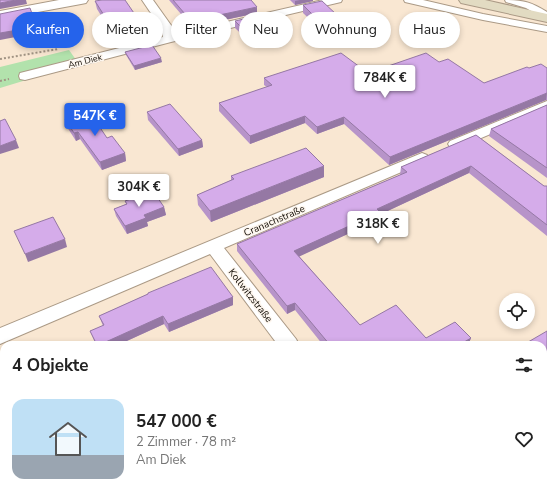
<!DOCTYPE html>
<html lang="de">
<meta charset="utf-8">
<style>
body{margin:0;font-family:"Nunito Sans",sans-serif;background:#f2f2f2;color:#222;height:100vh;display:flex;flex-direction:column;font-size:15px;white-space:nowrap}
*{box-sizing:border-box;margin:0}
p{font-size:13px;color:#767676}
.icon{flex:none;width:22px;height:22px;fill:none;stroke:currentColor;stroke-width:2;stroke-linecap:round;stroke-linejoin:round}
.map{position:relative;flex:1;overflow:hidden}
.details{position:absolute;left:0px;top:341px;width:547px;height:156px;display:flex;flex-direction:column;background:#fff;border-radius:12px 12px 0 0;box-shadow:0 2px 6px #0003}
.details>*{flex:none}
.top-card{position:absolute;left:12px;top:12px;width:523px;height:36px;display:flex;gap:8px}
.tools{position:absolute;left:499px;top:293px;display:grid;gap:8px}
.tools a{display:grid;place-items:center;width:36px;height:36px;border-radius:50%;background:#fff;box-shadow:0 2px 6px #0003;font-size:20px}
.price{position:absolute;translate:-50% -34px;padding:0 9px;border-radius:4px;background:#fff;color:#222;font-size:13px;line-height:26px;filter:drop-shadow(0 1px 2px #0008)}
.price::after{content:'';position:absolute;left:50%;top:24px;width:12px;height:9px;margin-left:-6px;background:inherit;clip-path:polygon(0 0,100% 0,50% 100%)}
.price.on{background:#2563eb;color:#fff}
ul{padding:0;list-style:none}
li{display:flex;align-items:center;gap:12px;height:100px;padding:0 12px}
li span{display:grid;place-items:center;flex:none;width:112px;height:80px;border-radius:12px;color:#555}
li>.icon{margin-inline-start:auto}
span .icon{width:48px;height:48px;fill:#fffc;stroke-width:1}
li b{font-size:17px}
h2{display:flex;justify-content:space-between;align-items:center;height:48px;padding:0 12px;font-size:17px}
.pill{padding:0 14px;border-radius:18px;background:#fff;box-shadow:0 2px 6px #0003;font-size:14px;line-height:36px}
.pill.on{background:#2563eb;color:#fff}
.map>svg:first-child{display:block}
.green{fill:#b2e2ac}
.lines{fill:none;stroke-linecap:round;stroke-linejoin:round}
.minor-casing{stroke:#ab9a86;stroke-width:2}
.tertiary-casing{stroke:#ab9a86;stroke-width:2}
.secondary-casing{stroke:#ab9a86;stroke-width:2}
.path{stroke:#a19484;stroke-width:2;stroke-dasharray:2 2;stroke-linecap:butt}
.minor{fill:#fff;fill-rule:evenodd}
.tertiary{fill:#fff;fill-rule:evenodd}
.secondary{fill:#e2dbc2;fill-rule:evenodd}
.wall{fill:#b794c9}
.shaded-wall{fill:#9578a4}
.building{fill:#d5acea;stroke:#9578a4}
.labels{text-anchor:middle;stroke-width:3;stroke-linejoin:round;paint-order:stroke}
.far-street-label{font-size:9px;fill:#150f08;stroke:#fdf6ee}
.street-label{font-size:10px;fill:#150f08;stroke:#fdf6ee}
</style>
<div class="map">
<svg width="547" height="497" viewBox="0 0 547 497">
<rect width="100%" height="100%" fill="#f9e7d2"/>
<polygon class="green" points="69,50 79,64 0,88 0,67"/>
<g class="lines">
<g class="minor-casing">
<g id="minor">
<polygon points="142,0 153,0 173,28 174,34 323,0 342,0 341,2 171,42 25,80 20,79 19,76 20,73 163,37 161,28"/>
<polygon points="404,0 423,0 483,14 547,26 547,32 483,20 405,2"/>
<path d="M505,0c18,0 26,2 42,12v8l-21,-12 -20,-6z"/>
<polygon points="547,101 547,110 460,147 455,148 450,147 448,144 450,141"/>
<polygon points="422,153 427,155 429,158 427,161 224,248 296,339 299,345 278,345 210,254 0,344 0,328"/>
<polygon points="547,418 547,439 543,441 543,420"/>
<polygon points="391,493 416,493 418,497 392,497"/>
<polygon points="437,493 464,493 463,497 435,497"/>
</g>
</g>
<g class="tertiary-casing">
<polygon id="tertiary" points="59,0 88,0 86,3 81,4 0,19 0,11"/>
</g>
<g class="secondary-casing">
<polygon id="secondary" points="459,0 485,0 547,14 547,22 461,3"/>
</g>
<g class="path">
<polyline points="0,59 58,49 59,42 52,20"/>
<polyline points="0,81 9,79"/>
</g>
<use href="#minor" class="minor"/>
<use href="#tertiary" class="tertiary"/>
<use href="#secondary" class="secondary"/>
</g>
<g class="wall">
<polygon points="169,0 251,0 257,13 192,27"/>
<polygon points="290,0 313,0 313,1 295,5"/>
<polygon points="95,1 137,20 146,40 120,46 97,9"/>
<polygon points="303,5 337,15 337,22 318,27 303,13"/>
<polygon points="235,21 272,37 251,43 235,28"/>
<polygon points="125,52 162,62 135,70 126,55"/>
<polygon points="439,62 484,83 529,68 547,68 547,100 546,100 389,165 344,124 317,134 305,123 250,144 219,111 219,103 267,87 264,85 264,78 368,73"/>
<polygon points="547,105 547,178 489,136 491,129"/>
<polygon points="147,112 202,140 203,147 179,156 148,120"/>
<polygon points="65,119 125,153 126,161 102,170 80,139 76,141 67,127"/>
<polygon points="476,135 544,186 547,186 547,236 469,173 379,215 378,220 299,256 360,325 426,338 471,338 468,345 323,345 295,310 287,314 237,251 237,244 400,175 401,167"/>
<polygon points="324,166 324,177 211,222 198,205 197,195 231,180 231,176"/>
<polygon points="125,201 164,207 166,215 147,222 148,226 127,234 116,216 114,209 126,204"/>
<polygon points="148,293 233,297 233,305 169,332 164,324 118,345 96,345 90,331 103,326 99,316 148,294"/>
<polygon points="259,493 329,493 330,495 329,497 262,497"/>
</g>
<g class="shaded-wall">
<polygon points="16,0 26,0 27,4 0,9 0,3"/>
<polygon points="300,0 313,0 313,1 295,5 295,1"/>
<polygon points="257,7 257,13 192,27 191,21"/>
<polygon points="337,15 337,22 318,27 318,20"/>
<polygon points="35,22 37,29 30,30 31,34 0,40 0,33 28,24"/>
<polygon points="272,30 272,37 251,43 250,36"/>
<polygon points="145,32 146,40 120,46 119,39"/>
<polygon points="161,58 162,62 135,70 134,66"/>
<polygon points="547,93 546,100 389,165 390,157"/>
<polygon points="305,116 305,123 250,144 250,136"/>
<polygon points="344,117 344,124 317,134 317,127"/>
<polygon points="78,132 80,139 76,141 74,133"/>
<polygon points="16,140 19,148 0,154 0,146"/>
<polygon points="202,140 203,147 179,156 178,149"/>
<polygon points="125,153 126,161 102,170 100,162"/>
<polygon points="324,166 324,177 211,222 210,211"/>
<polygon points="471,166 469,173 379,215 378,220 294,259 294,251 377,209"/>
<polygon points="164,207 166,215 147,222 148,226 127,234 125,226 144,215"/>
<polygon points="65,239 67,247 28,262 25,254"/>
<polygon points="233,297 233,305 169,332 168,324"/>
<polygon points="295,303 295,310 287,314 287,306"/>
<polygon points="163,316 164,324 118,345 99,345"/>
<polygon points="471,338 468,345 459,345"/>
<polygon points="547,375 547,379 543,382 543,377"/>
</g>
<g class="building">
<polygon points="0,0 16,0 0,3"/>
<polygon points="102,0 125,0 136,16 133,16 145,32 119,39 95,1"/>
<polygon points="173,0 251,0 257,7 191,21"/>
<polygon points="322,1 337,15 318,20 303,5"/>
<polygon points="30,8 35,22 28,24 30,28 0,33 0,14"/>
<polygon points="257,16 272,30 250,36 235,21"/>
<polygon points="152,45 161,58 134,66 125,52"/>
<polygon points="341,53 368,73 426,53 439,62 448,59 484,83 527,67 529,68 541,64 547,68 547,93 390,157 344,117 317,127 305,116 250,136 219,103 272,85 264,78"/>
<polygon points="170,104 202,140 178,149 147,112"/>
<polygon points="547,105 547,168 491,129"/>
<polygon points="89,111 107,138 112,136 125,153 100,162 78,132 74,133 65,119"/>
<polygon points="5,119 16,140 0,146 0,121"/>
<polygon points="476,135 544,186 547,186 547,225 471,166 377,209 380,212 294,251 360,325 396,305 426,338 455,322 471,338 459,345 330,345 295,303 287,306 237,244 407,172 401,167"/>
<polygon points="306,148 324,166 210,211 197,195 234,179 231,176"/>
<polygon points="153,191 164,207 144,215 146,218 125,226 114,209 127,204 125,201"/>
<polygon points="53,217 65,239 25,254 14,231"/>
<polygon points="211,267 233,297 168,324 163,316 99,345 97,345 90,331 104,325 99,316 148,294 148,293"/>
<polygon points="547,331 547,375 543,377 543,345 523,345"/>
<polygon points="4,369 4,388 0,378 0,371"/>
<polygon points="264,493 329,493 330,495 326,497 266,497"/>
</g>
<g class="labels">
<g class="far-street-label">
<text transform="translate(85 61) rotate(-14)" y="3">Am Diek</text>
</g>
<g class="street-label">
<text transform="translate(274 220) rotate(-23)" y="4">Cranachstraße</text>
<text transform="translate(251 295) rotate(52)" y="4">Kollwitzstraße</text>
</g>
</g>
</svg>
<div class="tools">
<a><svg class="icon" aria-label="locate" viewBox="0 0 24 24"><circle cx="12" cy="12" r="6"/><path d="M12 2v4M12 18v4M2 12h4M18 12h4"/></svg></a>
</div>
<b class="price" style="left:385px;top:99px">784K €</b>
<b class="price on" style="left:95px;top:137px">547K €</b>
<b class="price" style="left:139px;top:208px">304K €</b>
<b class="price" style="left:378px;top:245px">318K €</b>
<div class="top-card">
<a class="pill on">Kaufen</a>
<a class="pill">Mieten</a>
<a class="pill">Filter</a>
<a class="pill">Neu</a>
<a class="pill">Wohnung</a>
<a class="pill">Haus</a>
</div>
<section class="details">
<h2>4 Objekte<svg class="icon" aria-label="filters" viewBox="0 0 24 24"><path d="M4 7h16M4 17h16"/><circle cx="9" cy="7" r="2"/><circle cx="15" cy="17" r="2"/></svg></h2>
<ul>
<li><span style="background:linear-gradient(#bfe0f5 70%,#9aa5b1 0)"><svg class="icon" aria-label="home" viewBox="0 0 24 24"><path d="M3 11l9-7 9 7M6 9v11h12V9"/></svg></span><div><b>547 000 €</b><p>2 Zimmer · 78 m²</p><p>Am Diek</p></div><svg class="icon" aria-label="heart" viewBox="0 0 24 24"><path d="M12 20l-8-8c-3-5 5-10 8-4 3-6 11-1 8 4z"/></svg></li>
</ul>
</section>
</div>
